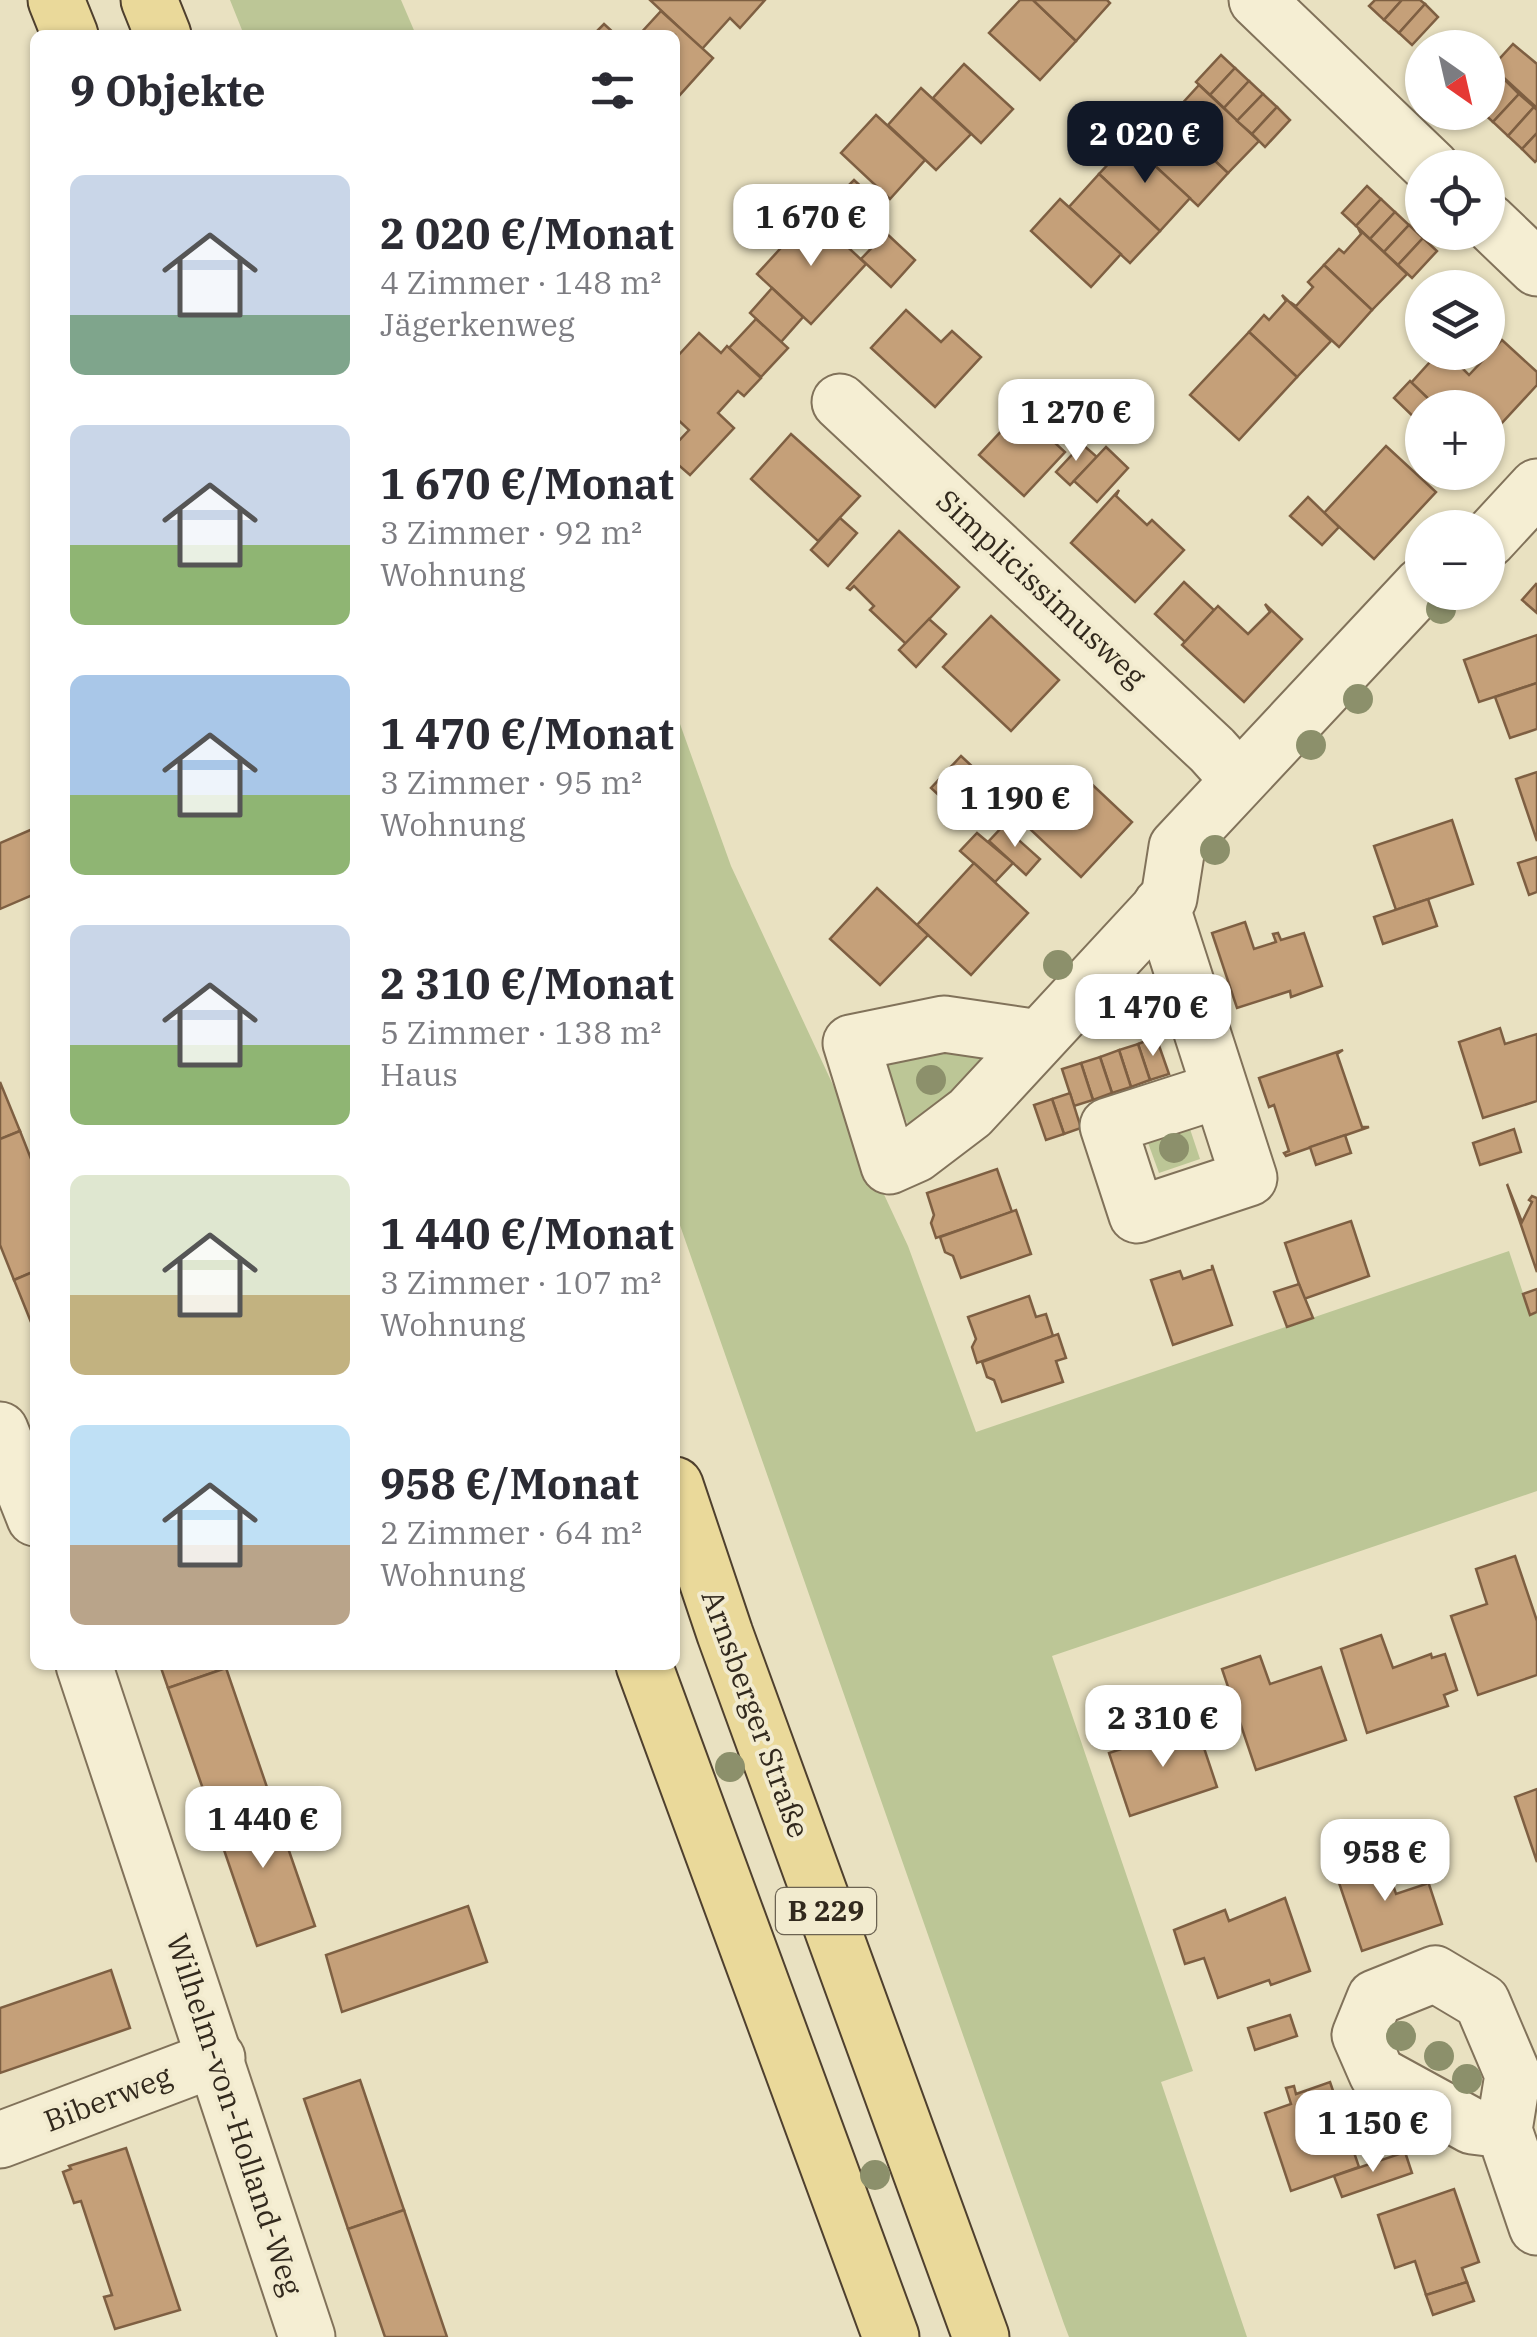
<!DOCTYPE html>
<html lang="de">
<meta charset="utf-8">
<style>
body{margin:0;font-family:"IBM Plex Serif",serif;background:#f7f7f7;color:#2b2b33;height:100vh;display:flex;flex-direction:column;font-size:38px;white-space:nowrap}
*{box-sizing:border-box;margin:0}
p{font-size:32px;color:#7c7c81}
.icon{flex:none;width:55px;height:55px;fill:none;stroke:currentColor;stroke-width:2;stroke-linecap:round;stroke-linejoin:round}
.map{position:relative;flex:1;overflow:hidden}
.details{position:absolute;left:30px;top:30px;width:650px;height:1640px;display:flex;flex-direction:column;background:#fff;border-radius:15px;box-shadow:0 2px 8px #0004}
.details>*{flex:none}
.needle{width:65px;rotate:146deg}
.fabs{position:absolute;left:1405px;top:30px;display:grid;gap:20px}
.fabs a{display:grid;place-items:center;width:100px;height:100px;border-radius:50%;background:#fff;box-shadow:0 2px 8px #0004;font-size:50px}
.price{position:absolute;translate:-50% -85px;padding:0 22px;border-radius:20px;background:#fff;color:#222;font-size:32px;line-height:65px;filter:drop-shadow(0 2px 5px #0008)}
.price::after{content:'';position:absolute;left:50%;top:60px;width:30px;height:22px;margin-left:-15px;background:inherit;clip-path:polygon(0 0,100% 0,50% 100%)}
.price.selected{background:#111827;color:#fff}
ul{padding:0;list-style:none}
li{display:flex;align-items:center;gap:30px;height:250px;padding:0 40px}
li span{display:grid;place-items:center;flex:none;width:280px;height:200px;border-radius:15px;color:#555}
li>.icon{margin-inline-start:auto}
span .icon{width:120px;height:120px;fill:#fffc;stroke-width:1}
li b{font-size:42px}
h2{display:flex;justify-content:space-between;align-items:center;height:120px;padding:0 40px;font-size:42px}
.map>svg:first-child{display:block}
.green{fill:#bcc696}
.building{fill:#c5a079;stroke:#7e5f42;stroke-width:2.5}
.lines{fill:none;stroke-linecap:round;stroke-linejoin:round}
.minor-casing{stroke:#81725a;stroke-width:59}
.major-casing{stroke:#4f402e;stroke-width:59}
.minor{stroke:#f5eed3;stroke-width:55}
.major{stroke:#ead99a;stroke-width:55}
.tree{fill:#8c906b}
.labels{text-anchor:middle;stroke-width:8;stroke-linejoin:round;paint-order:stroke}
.shield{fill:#f2ebcf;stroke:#6c6352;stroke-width:2.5}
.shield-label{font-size:28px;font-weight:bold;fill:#32291d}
.street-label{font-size:30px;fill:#32291d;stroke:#f2ebcf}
</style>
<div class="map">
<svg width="1537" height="2337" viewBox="0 0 1537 2337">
<rect width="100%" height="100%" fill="#e9e1c1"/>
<g class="green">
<polygon points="230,0 401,0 416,35 244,35"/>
<polygon points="675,710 731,866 908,1246 976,1432 1509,1251 1530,1314 1537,1312 1537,1491 1052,1656 1193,2071 1161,2082 1247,2337 1069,2337 1064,2324 675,1211"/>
<polygon points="944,1044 994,1057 972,1088 909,1126 876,1061"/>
<polygon points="1189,1126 1200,1159 1159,1173 1147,1140"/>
</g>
<g class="building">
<polygon points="650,0 765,0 740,28 730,18 702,49"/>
<polygon points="1020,0 1033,0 1076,41 1040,80 989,33"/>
<polygon points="1033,0 1107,0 1110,3 1076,41"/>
<polygon points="1375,0 1402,0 1384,20 1369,6"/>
<polygon points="1402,0 1420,0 1425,4 1399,33 1384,20"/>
<polygon points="1425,4 1438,17 1412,45 1399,33"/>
<polygon points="661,11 713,58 678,97 675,95 675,35 639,35"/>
<polygon points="604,24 616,35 593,35"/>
<polygon points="1513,44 1537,64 1537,108 1492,67"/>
<polygon points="1221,55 1235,68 1210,95 1196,82"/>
<polygon points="964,64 1013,109 981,143 933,98"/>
<polygon points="1490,66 1505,80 1488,99 1488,69"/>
<polygon points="1235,68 1249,81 1224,108 1210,95"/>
<polygon points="1505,80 1519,94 1493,122 1482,112 1488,112 1488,99"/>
<polygon points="1249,81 1263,94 1237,121 1224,108"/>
<polygon points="1199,85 1259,141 1228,173 1169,118"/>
<polygon points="921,88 971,134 936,170 888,125"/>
<polygon points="1263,94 1277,107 1252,134 1237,121"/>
<polygon points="1519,94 1534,107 1508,136 1493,122"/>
<polygon points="1277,107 1290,120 1265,147 1252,134"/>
<polygon points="1534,107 1537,110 1537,133 1522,149 1508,136"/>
<polygon points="876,115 925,160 890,199 841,153"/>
<polygon points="1169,118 1228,173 1198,206 1139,151"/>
<polygon points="1537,133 1537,160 1535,162 1522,149"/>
<polygon points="1129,142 1190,198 1160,231 1099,174"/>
<polygon points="1099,174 1160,231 1130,263 1069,207"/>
<polygon points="854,180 883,207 872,219 842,192"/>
<polygon points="1367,186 1381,199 1356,226 1342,213"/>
<polygon points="1060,199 1121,254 1091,287 1031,231"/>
<polygon points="1381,199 1395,212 1370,239 1356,226"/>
<polygon points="1395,212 1409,225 1384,252 1370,239"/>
<polygon points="812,214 866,264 811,324 757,274"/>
<polygon points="1409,225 1423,238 1398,265 1384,252"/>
<polygon points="1358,228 1407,274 1372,310 1324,265 1339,249 1344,253 1361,234"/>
<polygon points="886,233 915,260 891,287 861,259"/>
<polygon points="1423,238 1437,251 1412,278 1398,265"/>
<polygon points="1324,265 1372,310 1339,347 1290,302 1296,306 1313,287 1308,282"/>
<polygon points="772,288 803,317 781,342 750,313"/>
<polygon points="1282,295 1331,341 1297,377 1249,332 1264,315 1269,320 1286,301"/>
<polygon points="906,310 941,342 952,331 981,357 935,407 871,348"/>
<polygon points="756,319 788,348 761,377 729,348"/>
<polygon points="1249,332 1297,377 1239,440 1190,395"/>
<polygon points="699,333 721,353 727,346 761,378 744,396 738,391 718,413 734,428 690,475 675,462 675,445 689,430 675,417 675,359"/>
<polygon points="1502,340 1537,372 1537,385 1488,438 1488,408 1438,408 1411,383 1439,352 1446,352 1469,375"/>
<polygon points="1410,381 1438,408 1422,408 1422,425 1394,398"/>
<polygon points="1020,411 1065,452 1024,496 979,455"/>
<polygon points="791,434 860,496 818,541 751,479"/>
<polygon points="1082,444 1097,457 1070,485 1056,472"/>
<polygon points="1386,446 1436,492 1374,559 1324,513"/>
<polygon points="1106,447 1128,468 1097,502 1074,481"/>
<polygon points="1119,490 1116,496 1147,525 1152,520 1184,550 1135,602 1071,543"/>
<polygon points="1308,497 1339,527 1322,545 1290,516"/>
<polygon points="840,518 857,533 828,566 811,550"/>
<polygon points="899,531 959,587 906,644 870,610 874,606 854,586 850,590 847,588"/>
<polygon points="1184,582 1214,610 1185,642 1155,614"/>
<polygon points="1536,584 1537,585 1537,613 1522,600"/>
<polygon points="1265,604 1302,639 1244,702 1182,645 1218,606 1248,634 1270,612"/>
<polygon points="991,616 1059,680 1011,731 943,667"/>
<polygon points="929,619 946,634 916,667 899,650"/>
<polygon points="1537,635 1537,683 1479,702 1464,660"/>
<polygon points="1537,683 1537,729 1510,738 1495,697"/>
<polygon points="961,756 990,783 960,815 931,788"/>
<polygon points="1537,772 1537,841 1516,779"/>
<polygon points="1082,775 1132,822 1081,877 1031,830"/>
<polygon points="1452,820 1473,884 1396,910 1374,846"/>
<polygon points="1003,826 1040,859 1026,875 989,841"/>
<polygon points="35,828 35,894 0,909 0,843"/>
<polygon points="977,833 1013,863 995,882 960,851"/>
<polygon points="1537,857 1537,892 1529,895 1518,863"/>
<polygon points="974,863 1028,913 971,975 917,925"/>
<polygon points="877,888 928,935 880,985 830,939"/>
<polygon points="1428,899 1437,926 1383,944 1374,917"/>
<polygon points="1245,922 1254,949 1276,942 1273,934 1278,933 1281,940 1304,933 1322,986 1291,997 1290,991 1237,1008 1212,933"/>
<polygon points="1500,1028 1505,1044 1537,1034 1537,1101 1483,1118 1459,1042"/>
<polygon points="1156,1037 1169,1074 1150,1080 1138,1044"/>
<polygon points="1138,1044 1150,1080 1131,1087 1119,1050"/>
<polygon points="1119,1050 1131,1087 1112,1093 1100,1057"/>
<polygon points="1343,1050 1337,1054 1362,1127 1369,1127 1286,1156 1284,1153 1289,1151 1274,1105 1269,1107 1259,1078"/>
<polygon points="1100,1057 1112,1093 1093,1100 1081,1063"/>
<polygon points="1081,1063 1093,1100 1074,1106 1062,1069"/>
<polygon points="0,1082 20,1131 0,1139"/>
<polygon points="1070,1093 1081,1128 1064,1134 1052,1099"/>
<polygon points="1052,1099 1064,1134 1046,1140 1034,1105"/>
<polygon points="1514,1129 1521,1152 1480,1165 1473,1143"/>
<polygon points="20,1131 35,1169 35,1271 14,1280 0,1245 0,1139"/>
<polygon points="1345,1135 1351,1153 1316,1165 1310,1147"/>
<polygon points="997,1169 1012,1212 936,1238 931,1223 934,1215 927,1193"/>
<polygon points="1507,1184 1522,1222 1532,1202 1529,1200 1532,1196 1537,1198 1537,1272"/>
<polygon points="1016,1210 1031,1254 961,1278 953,1256 945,1252 940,1237"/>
<polygon points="1351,1221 1369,1276 1304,1299 1285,1243"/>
<polygon points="1212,1265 1232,1325 1173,1345 1151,1280 1180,1271 1183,1279 1212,1269"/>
<polygon points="35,1271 35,1332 14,1280"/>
<polygon points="1299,1284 1313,1318 1287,1327 1274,1292"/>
<polygon points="1537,1289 1537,1312 1530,1315 1523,1294"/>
<polygon points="1029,1296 1036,1317 1046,1314 1053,1336 977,1363 972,1347 976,1339 968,1317"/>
<polygon points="1058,1334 1066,1358 1056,1361 1063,1382 1002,1402 994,1380 987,1377 982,1362"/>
<polygon points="1515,1556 1537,1621 1537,1675 1478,1695 1451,1616 1487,1604 1476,1569"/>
<polygon points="1381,1635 1393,1668 1431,1654 1432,1658 1445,1654 1457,1690 1444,1695 1448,1706 1367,1733 1341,1649"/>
<polygon points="1260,1656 1270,1684 1321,1667 1346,1740 1256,1770 1222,1669"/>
<polygon points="160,1665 226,1665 226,1668 168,1688"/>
<polygon points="226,1668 270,1796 212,1815 168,1688"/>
<polygon points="1196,1724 1217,1787 1130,1816 1109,1753"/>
<polygon points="1537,1789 1537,1862 1515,1797"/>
<polygon points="270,1796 315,1926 257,1946 212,1815"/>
<polygon points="1383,1855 1396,1894 1426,1884 1423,1876 1426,1875 1442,1924 1362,1951 1335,1871"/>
<polygon points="1285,1898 1310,1971 1271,1985 1269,1980 1218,1998 1204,1958 1185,1964 1174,1930 1225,1910 1229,1921"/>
<polygon points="468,1906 487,1962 342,2012 326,1955"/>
<polygon points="111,1970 130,2028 0,2073 0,2008"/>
<polygon points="1290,2015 1297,2036 1255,2050 1248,2028"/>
<polygon points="360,2080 404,2210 348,2229 304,2099"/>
<polygon points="1330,2082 1359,2167 1291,2191 1265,2113 1291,2104 1286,2088 1294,2086 1296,2094"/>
<polygon points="126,2148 180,2310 115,2329 104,2297 112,2295 81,2201 74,2203 63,2172 71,2169 69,2166"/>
<polygon points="1405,2152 1412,2173 1342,2197 1334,2176"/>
<polygon points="1454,2189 1479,2262 1462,2268 1467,2282 1426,2295 1415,2261 1395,2268 1378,2215"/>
<polygon points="404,2210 447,2337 385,2337 348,2229"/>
<polygon points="1467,2282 1474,2301 1433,2315 1426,2295"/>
</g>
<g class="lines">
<g class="minor-casing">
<g id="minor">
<polyline points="1257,0 1432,168"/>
<polyline points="1488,221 1537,268"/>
<polyline points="840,402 1212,750 1238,779"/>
<polyline points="1488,540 1537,487"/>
<polyline points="1161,905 1249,1178 1137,1215 1108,1126 1220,1090"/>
<polyline points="1039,1038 944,1024 851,1043 889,1166 916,1154 970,1113 1169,898 1177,847 1422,585"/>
<polyline points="0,1430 35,1518"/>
<polyline points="84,1665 307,2337"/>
<polyline points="1504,2130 1472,2126 1377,2074 1360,2035 1375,1998 1435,1974 1482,2002 1513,2075 1504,2130 1537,2227"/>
<polyline points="0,2140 217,2058"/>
</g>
</g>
<g class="major-casing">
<g id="major">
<polyline points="56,0 70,35"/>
<polyline points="149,0 163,35"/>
<polyline points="675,1485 725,1634 981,2337"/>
<polyline points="644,1665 891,2337"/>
</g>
</g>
<use href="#minor" class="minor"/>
<use href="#major" class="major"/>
</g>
<g class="tree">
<circle cx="1441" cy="609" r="15"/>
<circle cx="1358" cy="699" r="15"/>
<circle cx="1311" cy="745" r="15"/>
<circle cx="1215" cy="850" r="15"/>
<circle cx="1058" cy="965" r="15"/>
<circle cx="931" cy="1080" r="15"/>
<circle cx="1174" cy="1148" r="15"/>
<circle cx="730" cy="1767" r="15"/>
<circle cx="1401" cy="2036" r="15"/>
<circle cx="1439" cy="2056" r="15"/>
<circle cx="1467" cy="2079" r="15"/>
<circle cx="875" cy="2175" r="15"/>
</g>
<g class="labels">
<rect class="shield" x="776" y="1888" width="100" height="46" rx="8"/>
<g class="shield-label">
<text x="826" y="1921">B 229</text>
</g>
<g class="street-label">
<text transform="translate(1041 589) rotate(43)" y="10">Simplicissimusweg</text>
<text transform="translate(755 1714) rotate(70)" y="10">Arnsberger Straße</text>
<text transform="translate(108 2099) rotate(-21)" y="10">Biberweg</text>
<text transform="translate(234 2115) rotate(72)" y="10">Wilhelm-von-Holland-Weg</text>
</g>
</g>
</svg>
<div class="fabs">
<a><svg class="needle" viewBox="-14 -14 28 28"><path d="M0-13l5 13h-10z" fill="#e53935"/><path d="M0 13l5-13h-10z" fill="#7c7c81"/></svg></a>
<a><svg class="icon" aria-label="locate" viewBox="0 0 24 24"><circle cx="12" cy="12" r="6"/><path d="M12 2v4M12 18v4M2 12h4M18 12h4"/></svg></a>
<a><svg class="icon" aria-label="layers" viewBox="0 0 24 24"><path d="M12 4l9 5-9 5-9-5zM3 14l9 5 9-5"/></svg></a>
<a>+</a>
<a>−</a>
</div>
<b class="price selected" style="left:1145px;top:186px">2 020 €</b>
<b class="price" style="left:811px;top:269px">1 670 €</b>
<b class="price" style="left:1076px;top:464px">1 270 €</b>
<b class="price" style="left:1015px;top:850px">1 190 €</b>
<b class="price" style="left:1153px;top:1059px">1 470 €</b>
<b class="price" style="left:1163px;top:1770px">2 310 €</b>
<b class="price" style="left:263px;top:1871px">1 440 €</b>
<b class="price" style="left:1385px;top:1904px">958 €</b>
<b class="price" style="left:1373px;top:2175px">1 150 €</b>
<section class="details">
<h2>9 Objekte<svg class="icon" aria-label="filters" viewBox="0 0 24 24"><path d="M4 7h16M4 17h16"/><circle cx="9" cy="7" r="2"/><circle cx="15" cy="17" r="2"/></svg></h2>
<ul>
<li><span style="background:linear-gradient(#c9d6e8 70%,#7fa58c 0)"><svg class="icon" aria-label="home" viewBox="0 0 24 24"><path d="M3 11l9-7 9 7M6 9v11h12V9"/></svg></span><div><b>2 020 €/Monat</b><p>4 Zimmer · 148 m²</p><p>Jägerkenweg</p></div></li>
<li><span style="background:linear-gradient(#c9d6e8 60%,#8fb573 0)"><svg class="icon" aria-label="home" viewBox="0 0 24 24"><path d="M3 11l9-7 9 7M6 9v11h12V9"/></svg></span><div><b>1 670 €/Monat</b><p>3 Zimmer · 92 m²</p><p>Wohnung</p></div></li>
<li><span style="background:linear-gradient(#a9c7e8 60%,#8fb573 0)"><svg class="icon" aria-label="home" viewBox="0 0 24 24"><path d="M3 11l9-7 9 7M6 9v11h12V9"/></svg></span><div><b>1 470 €/Monat</b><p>3 Zimmer · 95 m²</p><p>Wohnung</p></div></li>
<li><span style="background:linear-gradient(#c9d6e8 60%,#8fb573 0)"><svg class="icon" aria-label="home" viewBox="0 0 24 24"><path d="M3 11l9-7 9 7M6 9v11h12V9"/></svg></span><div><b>2 310 €/Monat</b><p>5 Zimmer · 138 m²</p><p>Haus</p></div></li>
<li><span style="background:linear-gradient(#dfe7d0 60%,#c2b280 0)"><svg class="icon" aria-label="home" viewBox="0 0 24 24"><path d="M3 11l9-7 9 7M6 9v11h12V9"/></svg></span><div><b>1 440 €/Monat</b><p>3 Zimmer · 107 m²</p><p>Wohnung</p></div></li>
<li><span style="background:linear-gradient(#bfe0f5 60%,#b9a48a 0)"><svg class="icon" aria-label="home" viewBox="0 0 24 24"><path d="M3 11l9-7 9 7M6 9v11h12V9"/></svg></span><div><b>958 €/Monat</b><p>2 Zimmer · 64 m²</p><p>Wohnung</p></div></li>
</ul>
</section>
</div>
